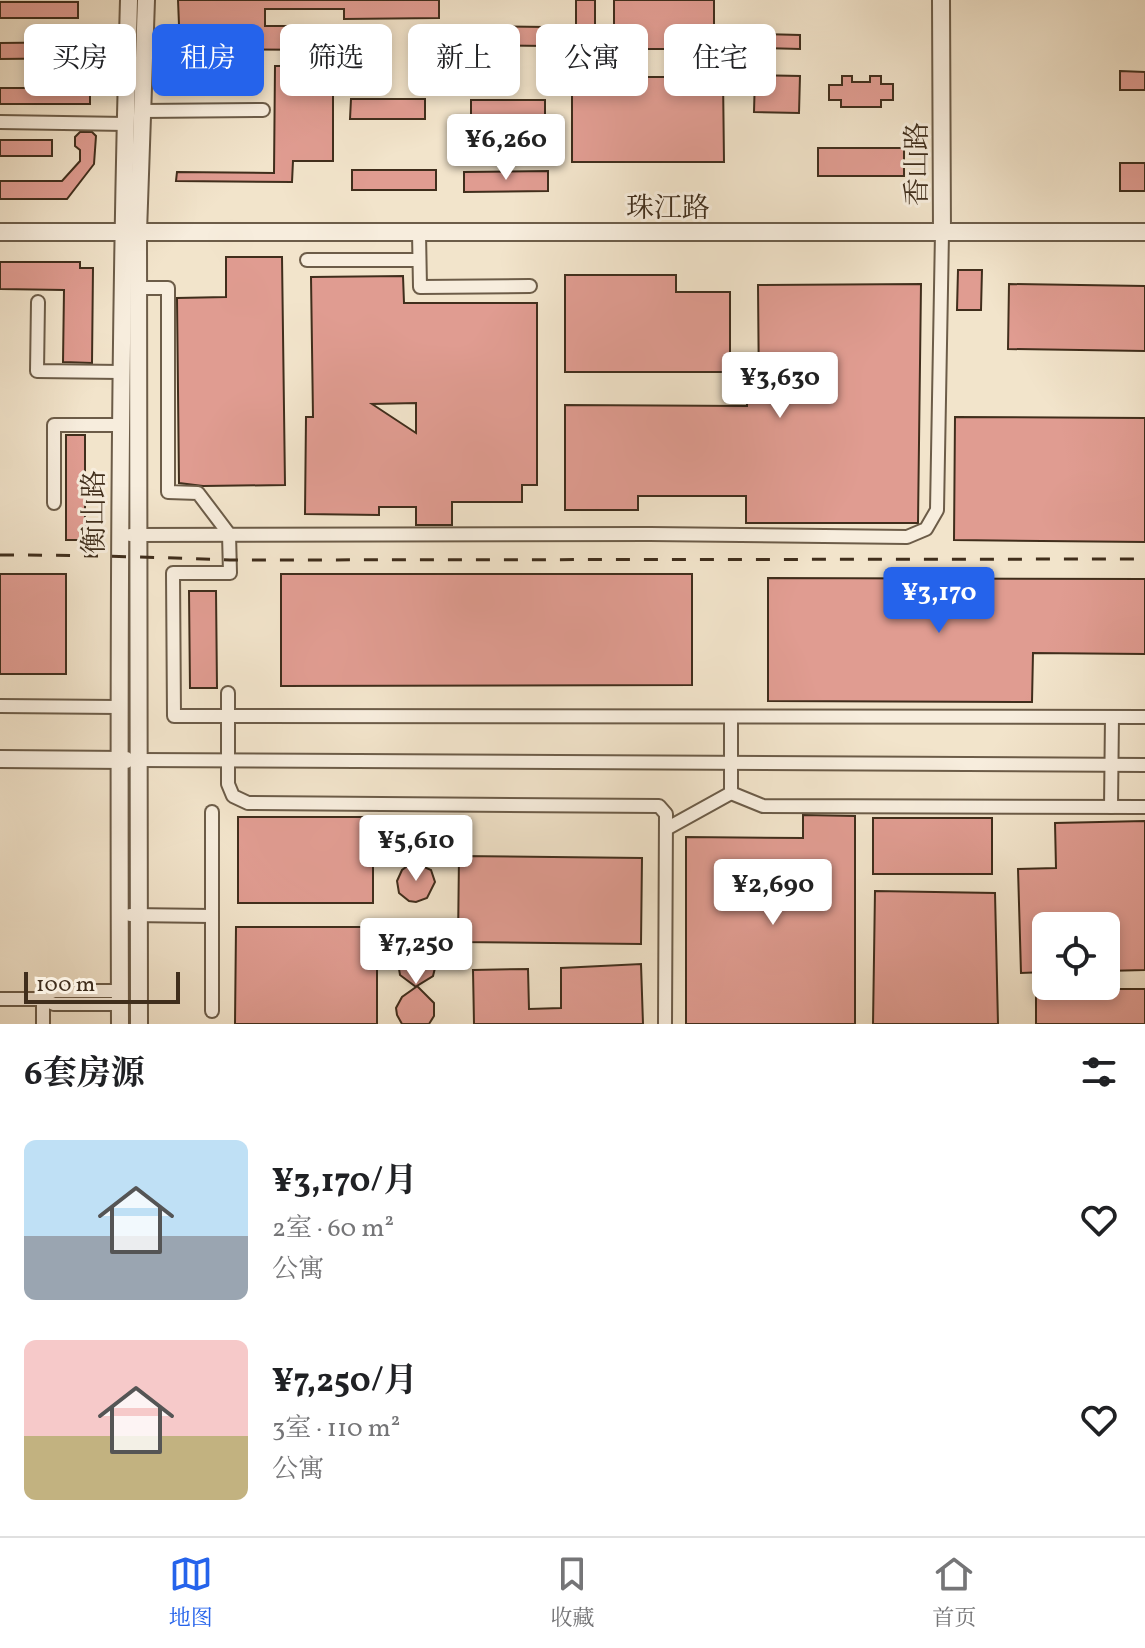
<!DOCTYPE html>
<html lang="zh">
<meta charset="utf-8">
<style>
body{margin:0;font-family:Vollkorn,"Noto Serif SC",serif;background:#f2f2f2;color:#202124;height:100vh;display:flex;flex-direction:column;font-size:30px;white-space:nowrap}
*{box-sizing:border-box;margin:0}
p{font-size:26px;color:#757577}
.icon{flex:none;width:44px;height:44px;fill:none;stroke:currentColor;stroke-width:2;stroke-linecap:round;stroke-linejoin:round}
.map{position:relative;height:1024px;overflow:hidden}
.details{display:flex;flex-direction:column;background:#fff;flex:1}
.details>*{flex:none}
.banner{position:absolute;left:24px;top:24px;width:1098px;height:72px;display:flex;gap:16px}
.controls{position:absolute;left:1032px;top:912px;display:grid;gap:16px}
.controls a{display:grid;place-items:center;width:88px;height:88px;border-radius:12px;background:#fff;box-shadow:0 4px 12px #0003;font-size:40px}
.scale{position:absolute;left:24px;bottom:20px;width:156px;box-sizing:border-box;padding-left:8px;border:4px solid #402e1c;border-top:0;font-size:22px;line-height:28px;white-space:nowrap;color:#402e1c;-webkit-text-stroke:6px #f7eddd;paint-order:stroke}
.price{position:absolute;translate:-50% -68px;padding:0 18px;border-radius:8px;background:#fff;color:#222;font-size:26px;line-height:52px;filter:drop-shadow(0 2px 4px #0008)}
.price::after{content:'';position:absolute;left:50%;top:48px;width:24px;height:18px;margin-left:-12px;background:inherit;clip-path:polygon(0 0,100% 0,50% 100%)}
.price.current{background:#2563eb;color:#fff}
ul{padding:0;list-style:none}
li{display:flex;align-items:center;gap:24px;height:200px;padding:0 24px}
li span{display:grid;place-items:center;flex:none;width:224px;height:160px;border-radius:12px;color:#555}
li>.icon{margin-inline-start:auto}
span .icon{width:96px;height:96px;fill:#fffc;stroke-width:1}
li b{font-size:34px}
h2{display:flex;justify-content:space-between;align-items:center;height:96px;padding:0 24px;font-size:34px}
.chip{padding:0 28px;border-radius:12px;background:#fff;box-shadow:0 4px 12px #0003;font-size:28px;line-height:72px}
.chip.current{background:#2563eb;color:#fff}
.dock{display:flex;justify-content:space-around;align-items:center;height:112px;border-top:2px solid #e0e0e0;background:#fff;font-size:22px;color:#757577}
.dock a{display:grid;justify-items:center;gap:4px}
.dock .current{color:#2563eb}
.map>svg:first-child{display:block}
.building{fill:#e09c91;stroke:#402e1c;stroke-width:2;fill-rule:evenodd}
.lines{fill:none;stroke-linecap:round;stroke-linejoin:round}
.minor-casing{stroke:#6c5c48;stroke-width:16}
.tertiary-casing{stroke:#6c5c48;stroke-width:20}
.minor{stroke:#f7eddd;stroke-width:12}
.tertiary{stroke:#f7eddd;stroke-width:16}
.rail{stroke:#402e1c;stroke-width:3;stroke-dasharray:14 14;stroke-linecap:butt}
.labels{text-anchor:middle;stroke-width:6;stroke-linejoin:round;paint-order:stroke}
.street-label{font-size:28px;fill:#402e1c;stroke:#f7eddd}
</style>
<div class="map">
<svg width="1145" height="1024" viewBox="0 0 1145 1024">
<rect width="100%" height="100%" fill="#f2e4cb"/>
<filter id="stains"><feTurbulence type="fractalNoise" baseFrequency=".0025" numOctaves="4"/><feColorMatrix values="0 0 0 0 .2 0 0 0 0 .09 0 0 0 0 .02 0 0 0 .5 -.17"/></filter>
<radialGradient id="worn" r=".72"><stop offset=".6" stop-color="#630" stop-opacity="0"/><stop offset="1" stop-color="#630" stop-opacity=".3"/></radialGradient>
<g class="building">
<polygon points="178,0 439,0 439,18 344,19 344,9 265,9 265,26 340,26 339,50 180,49"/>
<rect x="576" y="0" width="19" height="47"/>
<polygon points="614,0 714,0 714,29 728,29 728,49 614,49"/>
<rect x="0" y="2" width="78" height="16"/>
<polygon points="475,26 546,27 546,46 475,45"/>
<polygon points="760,34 800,35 800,49 759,48"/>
<polygon points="91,42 91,58 0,59 0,43"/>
<polygon points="275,66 333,66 333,161 293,161 292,182 176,181 177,172 274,173"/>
<polygon points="1120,71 1145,72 1145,90 1120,90"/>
<polygon points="755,75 800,76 799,113 754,112"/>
<polygon points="842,76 852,76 852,82 870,82 870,76 881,76 881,84 893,84 893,100 881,100 881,107 841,107 841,100 829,100 829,85 842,85"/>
<polygon points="572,77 723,77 724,162 572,162"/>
<rect x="0" y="88" width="90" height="16"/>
<polygon points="351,99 425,99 425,119 350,119"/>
<rect x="471" y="100" width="74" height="20"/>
<polygon points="80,132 92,132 96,136 94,164 67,199 0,199 0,181 62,181 80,161 80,150 75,146 75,137"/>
<rect x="0" y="140" width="52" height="16"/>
<rect x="818" y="148" width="86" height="28"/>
<rect x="1120" y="163" width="25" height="28"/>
<rect x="352" y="170" width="84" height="20"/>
<polygon points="548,171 548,191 464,192 464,172"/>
<polygon points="226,257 282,257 285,485 203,486 179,483 177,298 226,297"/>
<polygon points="0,262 80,262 80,268 93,268 92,363 63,362 64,290 0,289"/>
<polygon points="958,270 982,270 981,310 957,310"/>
<polygon points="565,275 676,275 676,292 730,292 730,372 565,372"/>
<path d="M403,276l1,27h133v182h-15v17h-70v23h-36v-18h-37v8l-74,-1 1,-97h7l-2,-140zM416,403v30l-44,-29z"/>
<polygon points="921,284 918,523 746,523 746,496 638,496 638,510 565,510 565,405 747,406 747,398 759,398 758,285"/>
<polygon points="1009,284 1145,286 1145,351 1008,349"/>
<polygon points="955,417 1145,418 1145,542 954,540"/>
<rect x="66" y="435" width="19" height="105"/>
<rect x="0" y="574" width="66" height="100"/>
<polygon points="281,574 692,574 692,685 281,686"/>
<polygon points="768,578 1145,579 1145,654 1033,653 1032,702 768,701"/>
<polygon points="189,591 216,591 217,688 190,688"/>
<polygon points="803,815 855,816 855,1024 686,1024 686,837 803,838"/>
<polygon points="412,816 430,823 434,834 431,846 414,857 399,846 396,833 401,822"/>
<rect x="238" y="817" width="135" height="86"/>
<rect x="873" y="818" width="119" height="56"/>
<polygon points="1145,821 1145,970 1106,971 1106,926 1046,926 1046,972 1021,973 1018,869 1056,868 1055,823"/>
<polygon points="459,856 642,858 641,944 458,942"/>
<polygon points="413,862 431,870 435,882 427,898 416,902 409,901 399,893 397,881 402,870"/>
<polygon points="875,891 995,893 998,1024 873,1024"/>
<polygon points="236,927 377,927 377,1024 235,1024"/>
<polygon points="414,946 427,948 435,958 436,964 433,976 417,986 434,1003 434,1016 429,1024 402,1024 397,1015 396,1008 402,997 416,987 400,975 398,963 403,952"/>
<polygon points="641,964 643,1024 474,1024 473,970 528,969 529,1009 561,1008 561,968"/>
<rect x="1036" y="989" width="109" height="35"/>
</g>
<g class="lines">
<g class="minor-casing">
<g id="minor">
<polyline points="142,111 263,110"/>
<polyline points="0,122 126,124"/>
<polyline points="419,233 420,287 530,286"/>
<polyline points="307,260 419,260"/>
<polyline points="138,288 168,288 168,492 198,493 229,534 230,573 173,573 174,716 1145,717"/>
<polyline points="38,302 37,371 121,372"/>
<polyline points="54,503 54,425 120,425"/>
<polyline points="130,535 650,534 907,537 926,529 937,510 942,233"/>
<polyline points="228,693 228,784 233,796 248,803 659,806 666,814 665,1024"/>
<polyline points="0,706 118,707"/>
<polyline points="138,760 1145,765"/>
<polyline points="731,793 763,806 1145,807"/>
<polyline points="1111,807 1112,717"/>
<polyline points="212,812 212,1011"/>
<polyline points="666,829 731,793 731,717"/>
<polyline points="130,915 212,916"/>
<polyline points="120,991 50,991 43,999 54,1004 120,1004"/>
<polyline points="0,999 43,999 43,1024"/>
</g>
</g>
<g class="tertiary-casing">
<g id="tertiary">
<polyline points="941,0 942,233"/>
<polyline points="0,232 1145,232"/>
<polyline points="0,759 126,760"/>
<path d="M120,1024c-1,-342 -1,-683 9,-1024"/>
<polyline points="139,1024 138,232 146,0"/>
</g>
</g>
<use href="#minor" class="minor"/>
<use href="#tertiary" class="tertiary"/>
<path class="rail" d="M0,555c77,0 154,2 230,5l915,-1"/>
</g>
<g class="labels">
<g class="street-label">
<text transform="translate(916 164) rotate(-90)" y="10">香山路</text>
<text x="668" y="217">珠江路</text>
<text transform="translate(93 512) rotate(-90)" y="10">衡山路</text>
</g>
</g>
<rect width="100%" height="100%" filter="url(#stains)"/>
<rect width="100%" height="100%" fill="url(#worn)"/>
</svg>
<div class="controls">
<a><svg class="icon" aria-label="locate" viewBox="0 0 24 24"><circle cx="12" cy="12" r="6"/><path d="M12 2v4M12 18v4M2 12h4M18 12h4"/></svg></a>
</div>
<div class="scale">100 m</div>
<b class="price" style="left:506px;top:182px">¥6,260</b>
<b class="price" style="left:780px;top:420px">¥3,630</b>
<b class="price current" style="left:939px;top:635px">¥3,170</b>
<b class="price" style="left:416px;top:883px">¥5,610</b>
<b class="price" style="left:773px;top:927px">¥2,690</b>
<b class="price" style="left:416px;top:986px">¥7,250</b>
<div class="banner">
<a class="chip">买房</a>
<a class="chip current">租房</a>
<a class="chip">筛选</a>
<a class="chip">新上</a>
<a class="chip">公寓</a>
<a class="chip">住宅</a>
</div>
</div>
<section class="details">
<h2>6套房源<svg class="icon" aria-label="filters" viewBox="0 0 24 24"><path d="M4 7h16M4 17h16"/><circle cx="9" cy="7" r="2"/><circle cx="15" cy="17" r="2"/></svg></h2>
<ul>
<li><span style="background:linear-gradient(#bfe0f5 60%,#9aa5b1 0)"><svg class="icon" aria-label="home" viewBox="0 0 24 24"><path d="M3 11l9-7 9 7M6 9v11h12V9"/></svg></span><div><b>¥3,170/月</b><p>2室 · 60 m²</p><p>公寓</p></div><svg class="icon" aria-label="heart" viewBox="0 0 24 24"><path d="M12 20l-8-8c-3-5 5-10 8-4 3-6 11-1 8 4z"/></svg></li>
<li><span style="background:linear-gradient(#f6c9c9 60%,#c2b280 0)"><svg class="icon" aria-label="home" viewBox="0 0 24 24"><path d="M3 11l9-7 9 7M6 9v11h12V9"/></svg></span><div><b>¥7,250/月</b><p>3室 · 110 m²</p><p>公寓</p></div><svg class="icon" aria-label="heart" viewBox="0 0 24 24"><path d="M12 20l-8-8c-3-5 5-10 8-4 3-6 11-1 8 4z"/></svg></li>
</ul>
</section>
<nav class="dock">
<a class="current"><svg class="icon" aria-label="map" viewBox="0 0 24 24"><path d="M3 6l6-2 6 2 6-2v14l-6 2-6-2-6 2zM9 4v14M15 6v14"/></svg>地图</a>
<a><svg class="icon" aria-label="saved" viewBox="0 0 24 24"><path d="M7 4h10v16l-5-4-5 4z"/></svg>收藏</a>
<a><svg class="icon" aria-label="home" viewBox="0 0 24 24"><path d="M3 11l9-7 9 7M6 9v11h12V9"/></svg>首页</a>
</nav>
